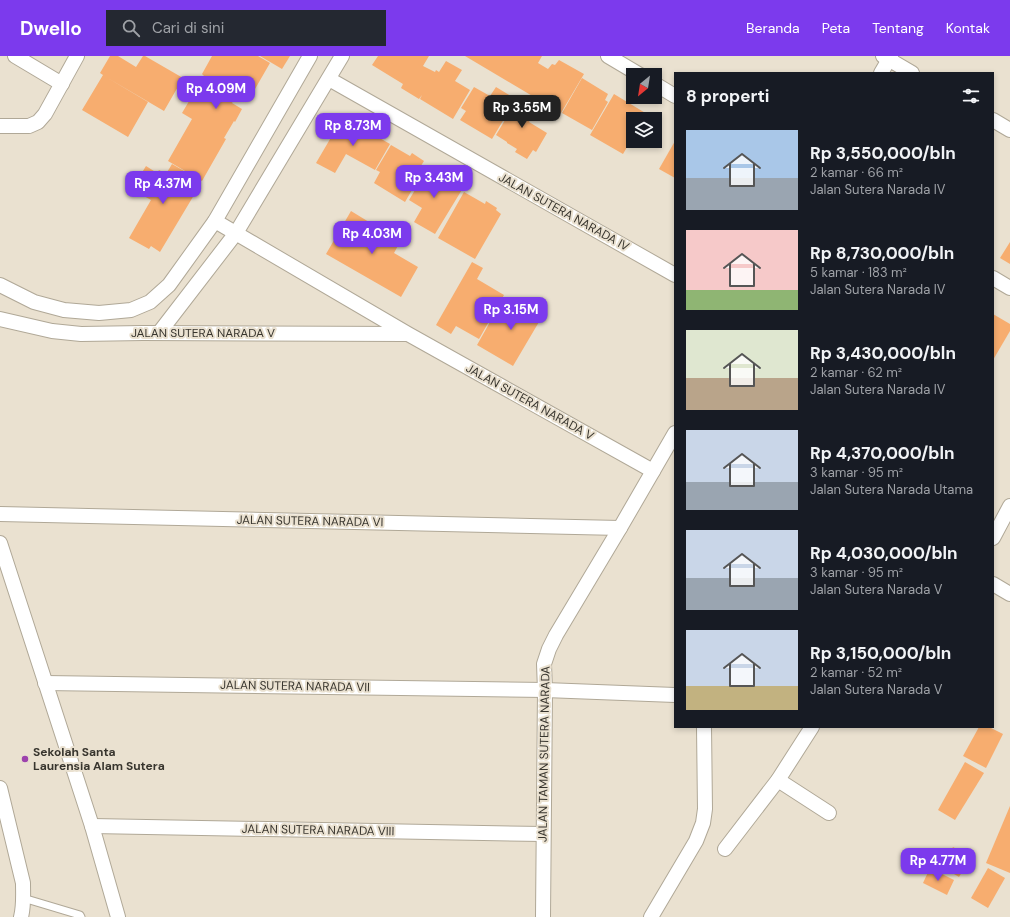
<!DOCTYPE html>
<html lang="id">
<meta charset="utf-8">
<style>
body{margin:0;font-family:"DM Sans",sans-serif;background:#242831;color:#f1f3f6;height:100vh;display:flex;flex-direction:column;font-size:15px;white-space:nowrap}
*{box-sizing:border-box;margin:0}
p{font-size:13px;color:#9ea1a6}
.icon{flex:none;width:22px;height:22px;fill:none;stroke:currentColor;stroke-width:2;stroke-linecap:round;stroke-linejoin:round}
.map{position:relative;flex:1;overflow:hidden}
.side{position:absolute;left:674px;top:16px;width:320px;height:656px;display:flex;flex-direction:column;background:#171b24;border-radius:0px;box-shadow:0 2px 6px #0003}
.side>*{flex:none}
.needle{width:26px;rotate:210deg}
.controls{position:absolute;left:626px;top:12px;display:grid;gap:8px}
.controls a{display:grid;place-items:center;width:36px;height:36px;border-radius:0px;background:#171b24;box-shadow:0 2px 6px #0003;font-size:20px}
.price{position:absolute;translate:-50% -34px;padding:0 9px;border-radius:8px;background:#7c3aed;color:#fff;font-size:13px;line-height:26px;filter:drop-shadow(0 1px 2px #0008)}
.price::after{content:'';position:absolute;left:50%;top:24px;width:12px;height:9px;margin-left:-6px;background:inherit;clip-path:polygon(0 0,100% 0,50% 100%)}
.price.on{background:#222;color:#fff}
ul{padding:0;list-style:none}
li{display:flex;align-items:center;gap:12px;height:100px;padding:0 12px}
li span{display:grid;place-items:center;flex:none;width:112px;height:80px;border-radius:0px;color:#555}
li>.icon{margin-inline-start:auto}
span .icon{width:48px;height:48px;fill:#fffc;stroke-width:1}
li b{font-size:17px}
h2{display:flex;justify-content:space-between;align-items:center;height:48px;padding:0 12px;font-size:17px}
header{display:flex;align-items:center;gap:24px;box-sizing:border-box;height:56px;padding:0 20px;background:#7c3aed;color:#fff}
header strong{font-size:19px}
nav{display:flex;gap:22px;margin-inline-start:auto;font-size:14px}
.search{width:280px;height:36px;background:#242831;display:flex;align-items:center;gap:10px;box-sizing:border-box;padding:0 14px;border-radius:0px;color:#9ea1a6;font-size:15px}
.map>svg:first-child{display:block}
.building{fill:#f7ad6f}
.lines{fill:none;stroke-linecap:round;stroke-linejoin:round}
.lane-casing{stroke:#b0a897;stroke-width:9}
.street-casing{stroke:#b0a897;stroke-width:16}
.lane{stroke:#fff;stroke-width:7}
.street{stroke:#fff;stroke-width:14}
.poi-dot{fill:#9d42ad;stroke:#eae1d0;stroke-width:1.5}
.labels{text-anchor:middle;stroke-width:4;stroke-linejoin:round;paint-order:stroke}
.street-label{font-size:12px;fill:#38352e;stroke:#eae1d0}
.poi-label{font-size:12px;font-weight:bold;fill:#38352e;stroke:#eae1d0;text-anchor:start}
</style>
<header>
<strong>Dwello</strong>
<div class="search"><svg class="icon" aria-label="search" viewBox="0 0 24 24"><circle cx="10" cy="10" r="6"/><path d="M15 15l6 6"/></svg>Cari di sini</div>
<nav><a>Beranda</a><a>Peta</a><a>Tentang</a><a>Kontak</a></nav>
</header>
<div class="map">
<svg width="1010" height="861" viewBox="0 0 1010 861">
<rect width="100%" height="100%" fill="#eae1d0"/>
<g class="building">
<polygon points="110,0 118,0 136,11 143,0 145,0 183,22 164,55 106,21 148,46 128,81 82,54 103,19 100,17"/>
<polygon points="212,0 258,0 270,7 248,45 237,39 232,47 242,53 235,66 234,65 224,82 226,83 202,125 168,105 192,63 182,57 204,20 202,18"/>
<polygon points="260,0 290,0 282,13"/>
<polygon points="378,0 429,0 423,10 435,16 436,14 439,16 446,5 462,14 455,25 470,34 453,63 420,43 422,39 419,43 401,32 403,28 372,9"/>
<polygon points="465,0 542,0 538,7 548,13 552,8 555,9 559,4 584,18 561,57"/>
<polygon points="582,22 608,38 605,44 608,46 592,74 562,57"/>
<polygon points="474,31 490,40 496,31 516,43 492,83 460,64 466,55 461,52"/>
<polygon points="614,38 647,58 644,63 633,63 633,81 623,98 590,79"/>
<polygon points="520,39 538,50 529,66 547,77 536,96 533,94 527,103 515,96 517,93 507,87 507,86 496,79"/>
<polygon points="343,61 390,88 375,114 346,98 335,117 316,107"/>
<polygon points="675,85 675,122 659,113"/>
<polygon points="391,89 410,100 412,97 424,105 419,113 423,115 405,146 374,127 380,116 376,114"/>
<polygon points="172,108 193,120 191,124 200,129 160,196 151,190 149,193 129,182 151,144 135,135 141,125 138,123 146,110 157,117 159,114 166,118"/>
<polygon points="430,109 442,116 440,119 463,132 435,178 414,166 422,152 409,144"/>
<polygon points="464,136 485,148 486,145 497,152 496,154 501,158 475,203 438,182"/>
<polygon points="351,155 369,166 367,168 400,186 394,197 418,211 401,241 326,198"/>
<polygon points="1010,186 1010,208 1000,202"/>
<polygon points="472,206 483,212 477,223 504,239 479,283 456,270 451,278 436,269"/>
<polygon points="503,243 525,256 532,246 546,254 513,310 477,289"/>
<polygon points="993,258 1010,268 1010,275 993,304"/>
<polygon points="979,671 989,671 1003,678 986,712 963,700"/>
<polygon points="965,706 984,717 955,764 938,754"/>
<polygon points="1010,750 1010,817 986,807"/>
<polygon points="953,791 971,801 959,821 942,811"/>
<polygon points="930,812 954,824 947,839 923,827"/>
<polygon points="988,812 1005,822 988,852 971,842"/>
</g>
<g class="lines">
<g class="lane-casing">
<polyline id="lane" points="23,842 80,859 81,861"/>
</g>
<g class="street-casing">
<g id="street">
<polyline points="15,0 62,28"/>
<polyline points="608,0 640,19"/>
<polyline points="883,0 912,17"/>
<polyline points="881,17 891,0"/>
<polyline points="329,23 675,219"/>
<polyline points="655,28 675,40"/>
<polyline points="993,64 1010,74"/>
<polyline points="0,70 29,70 38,66 45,58 77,0"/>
<polyline points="215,165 408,278 653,415"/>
<polyline points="993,222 1010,232"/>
<polyline points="0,229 34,246 64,254 99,257 131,254 150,246 169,229 215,165 310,0"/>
<polyline points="0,263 52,275 81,278 143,277 406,278"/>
<polyline points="159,277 236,177 342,0"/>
<polyline points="0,458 620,472"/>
<polyline points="993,482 1010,450"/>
<polyline points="0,487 92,770 118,861"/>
<polyline points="993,528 1010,538"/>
<polyline points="45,627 545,634 675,639"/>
<polyline points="778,724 829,757"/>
<path d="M0,732l23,95c0,11 1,23 -2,34"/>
<polyline points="92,770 543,778"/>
<polyline points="725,793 778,724 812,671"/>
<polyline points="543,861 545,634 544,608 549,593 556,579 620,472 675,377"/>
<polyline points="651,861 696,785 703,767 705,753 704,671"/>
</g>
</g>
<use href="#lane" class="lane"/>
<use href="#street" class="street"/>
</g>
<circle class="poi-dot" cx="25" cy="703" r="4"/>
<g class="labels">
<g class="street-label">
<text transform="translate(564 156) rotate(29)" y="4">JALAN SUTERA NARADA IV</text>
<text x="203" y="281">JALAN SUTERA NARADA V</text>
<text transform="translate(530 346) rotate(29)" y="4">JALAN SUTERA NARADA V</text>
<text transform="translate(310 465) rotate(1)" y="4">JALAN SUTERA NARADA VI</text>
<text transform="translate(295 630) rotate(1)" y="4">JALAN SUTERA NARADA VII</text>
<text transform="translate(544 698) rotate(-89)" y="4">JALAN TAMAN SUTERA NARADA</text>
<text transform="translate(318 774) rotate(1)" y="4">JALAN SUTERA NARADA VIII</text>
</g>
<g class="poi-label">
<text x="33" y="700">Sekolah Santa<tspan x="33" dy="14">Laurensia Alam Sutera</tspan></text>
</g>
</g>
</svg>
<div class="controls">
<a><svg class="needle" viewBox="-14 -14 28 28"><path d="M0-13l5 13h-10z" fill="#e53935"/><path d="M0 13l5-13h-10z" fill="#9ea1a6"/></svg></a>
<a><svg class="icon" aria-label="layers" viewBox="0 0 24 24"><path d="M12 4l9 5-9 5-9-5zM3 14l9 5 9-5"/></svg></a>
</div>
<b class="price" style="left:216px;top:54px">Rp 4.09M</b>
<b class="price on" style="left:522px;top:73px">Rp 3.55M</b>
<b class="price" style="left:353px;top:91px">Rp 8.73M</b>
<b class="price" style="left:434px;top:143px">Rp 3.43M</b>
<b class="price" style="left:163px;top:149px">Rp 4.37M</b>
<b class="price" style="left:372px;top:199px">Rp 4.03M</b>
<b class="price" style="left:511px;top:275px">Rp 3.15M</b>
<b class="price" style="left:938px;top:826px">Rp 4.77M</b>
<section class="side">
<h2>8 properti<svg class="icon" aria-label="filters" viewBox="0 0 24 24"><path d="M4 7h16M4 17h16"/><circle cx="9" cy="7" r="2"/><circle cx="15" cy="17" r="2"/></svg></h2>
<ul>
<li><span style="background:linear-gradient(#a9c7e8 60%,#9aa5b1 0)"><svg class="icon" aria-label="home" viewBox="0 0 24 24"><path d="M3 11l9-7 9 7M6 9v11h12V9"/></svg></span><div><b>Rp 3,550,000/bln</b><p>2 kamar · 66 m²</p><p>Jalan Sutera Narada IV</p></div></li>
<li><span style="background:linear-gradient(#f6c9c9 75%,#8fb573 0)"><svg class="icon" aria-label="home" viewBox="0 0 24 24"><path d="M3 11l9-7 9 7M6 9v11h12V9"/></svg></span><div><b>Rp 8,730,000/bln</b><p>5 kamar · 183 m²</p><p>Jalan Sutera Narada IV</p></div></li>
<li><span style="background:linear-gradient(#dfe7d0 60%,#b9a48a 0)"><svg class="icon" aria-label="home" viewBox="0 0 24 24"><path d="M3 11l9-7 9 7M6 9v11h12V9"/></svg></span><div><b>Rp 3,430,000/bln</b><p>2 kamar · 62 m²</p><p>Jalan Sutera Narada IV</p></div></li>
<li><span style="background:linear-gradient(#c9d6e8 65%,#9aa5b1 0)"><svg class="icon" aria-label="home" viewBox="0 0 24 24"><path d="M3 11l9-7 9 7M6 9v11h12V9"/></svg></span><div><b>Rp 4,370,000/bln</b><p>3 kamar · 95 m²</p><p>Jalan Sutera Narada Utama</p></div></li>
<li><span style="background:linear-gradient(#c9d6e8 60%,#9aa5b1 0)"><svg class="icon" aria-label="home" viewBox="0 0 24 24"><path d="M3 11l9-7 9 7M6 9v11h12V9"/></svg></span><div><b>Rp 4,030,000/bln</b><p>3 kamar · 95 m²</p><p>Jalan Sutera Narada V</p></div></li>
<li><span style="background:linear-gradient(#c9d6e8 70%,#c2b280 0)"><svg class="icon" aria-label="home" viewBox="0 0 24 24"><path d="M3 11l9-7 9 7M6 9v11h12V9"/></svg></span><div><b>Rp 3,150,000/bln</b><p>2 kamar · 52 m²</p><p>Jalan Sutera Narada V</p></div></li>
</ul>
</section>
</div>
